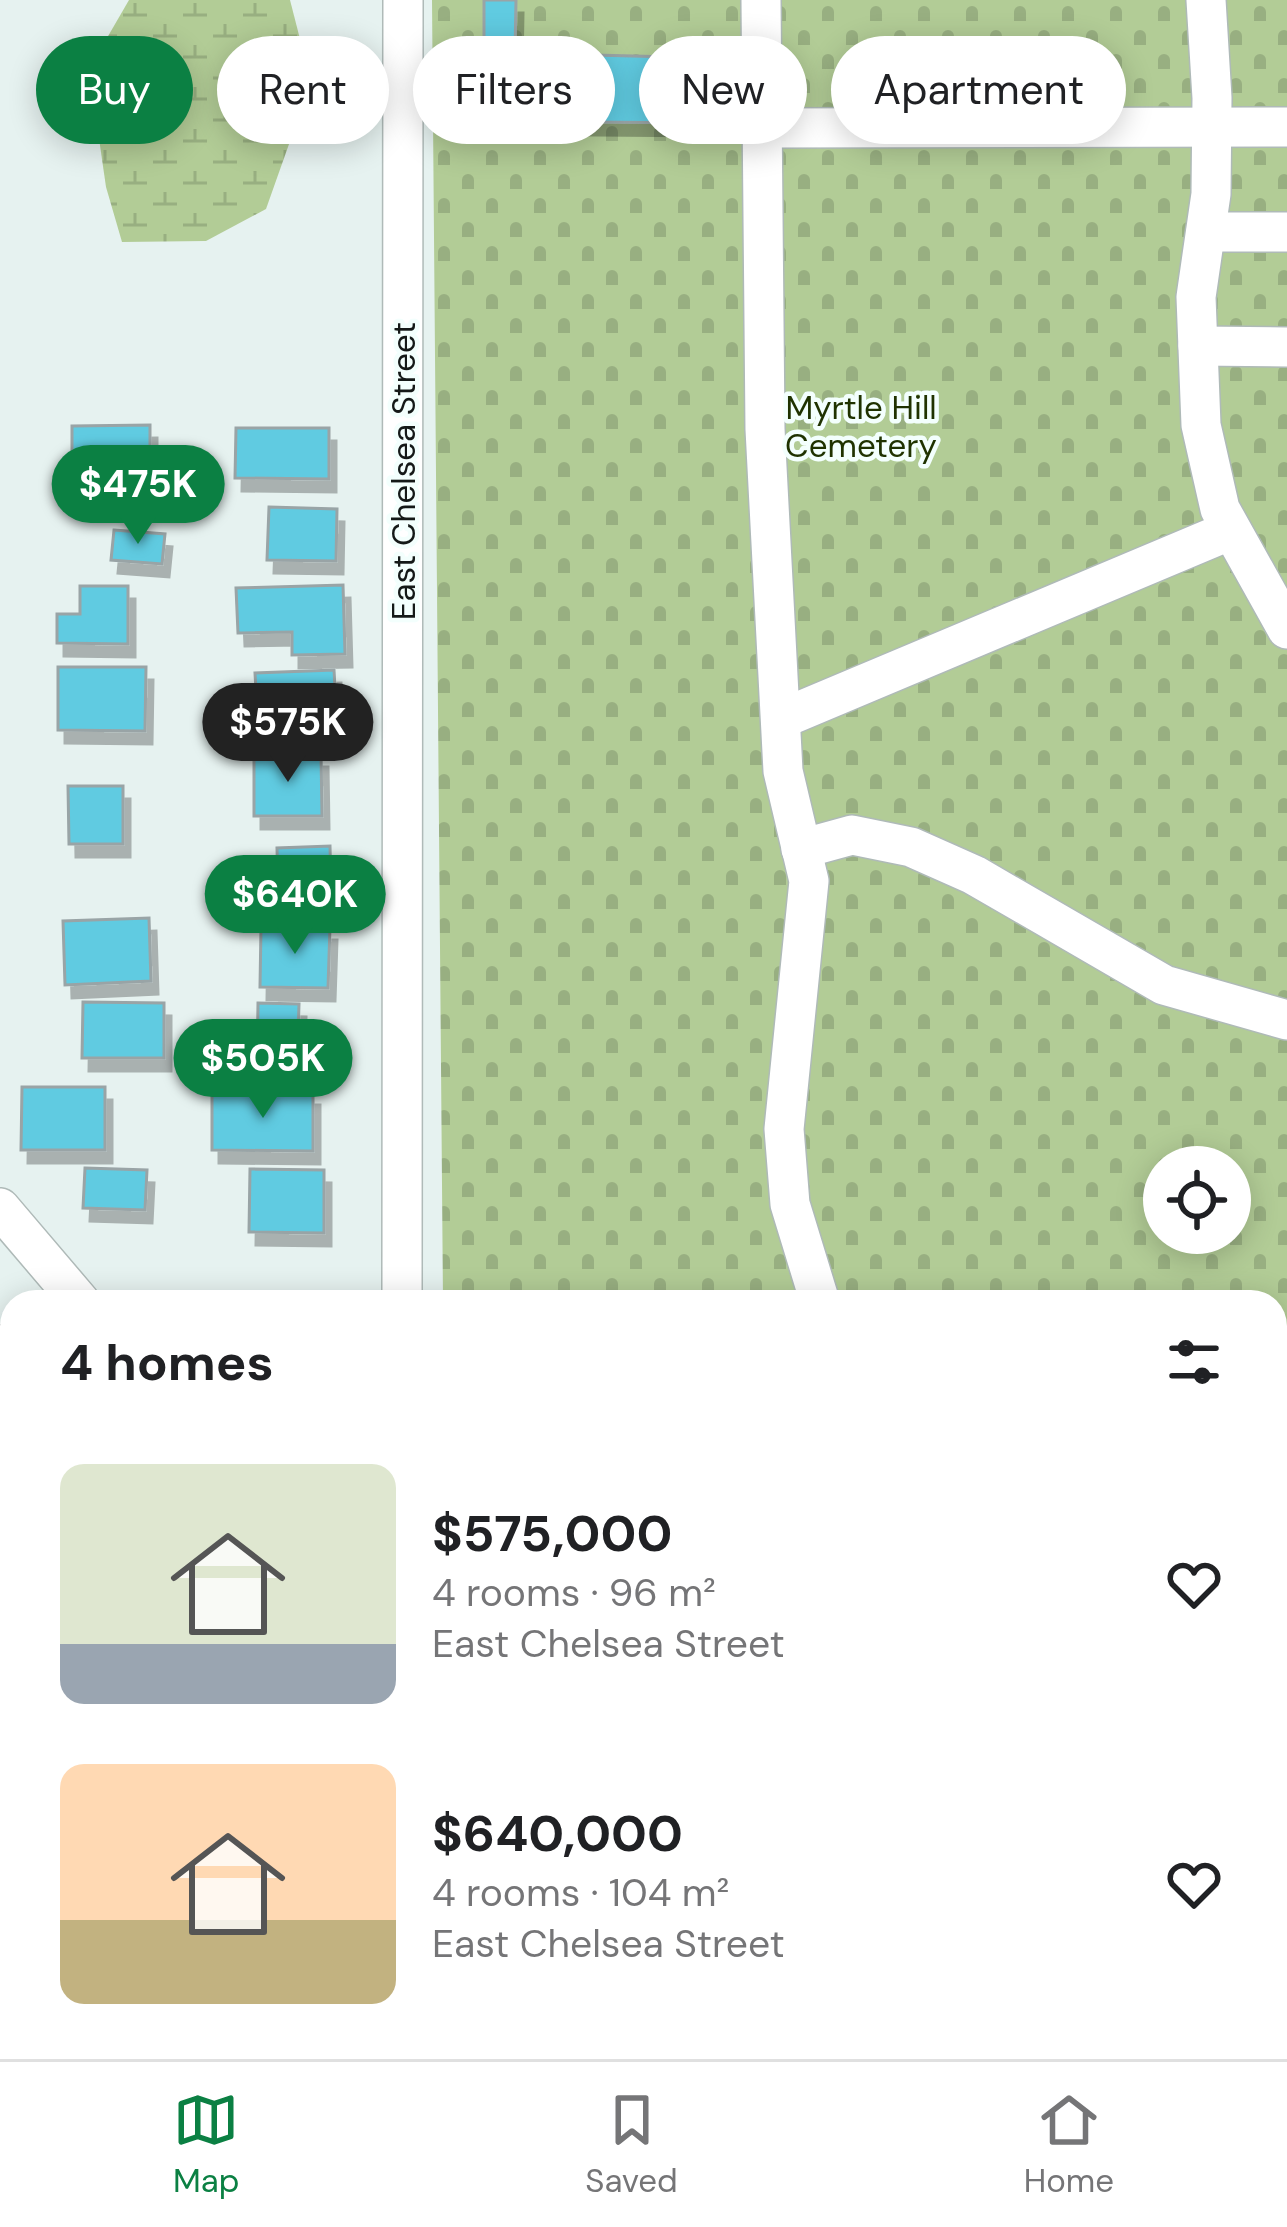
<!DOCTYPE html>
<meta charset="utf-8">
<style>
body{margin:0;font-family:"DM Sans",sans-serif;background:#f2f2f2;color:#202124;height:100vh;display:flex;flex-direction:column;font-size:45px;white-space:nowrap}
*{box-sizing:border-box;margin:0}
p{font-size:39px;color:#757577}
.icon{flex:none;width:66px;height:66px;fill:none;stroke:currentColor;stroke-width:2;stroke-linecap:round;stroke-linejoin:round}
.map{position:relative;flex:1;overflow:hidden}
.side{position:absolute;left:0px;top:1290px;width:1287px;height:771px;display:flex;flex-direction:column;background:#fff;border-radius:36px 36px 0 0;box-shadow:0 6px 30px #0003}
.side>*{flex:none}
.hud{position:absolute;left:36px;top:36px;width:1215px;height:108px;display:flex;gap:24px}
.tools{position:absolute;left:1143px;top:1146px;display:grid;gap:24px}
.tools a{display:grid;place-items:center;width:108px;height:108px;border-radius:50%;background:#fff;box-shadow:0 6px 30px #0003;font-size:60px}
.price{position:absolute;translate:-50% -102px;padding:0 27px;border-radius:42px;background:#0b8043;color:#fff;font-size:39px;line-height:78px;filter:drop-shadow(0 3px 6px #0008)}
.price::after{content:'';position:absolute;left:50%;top:72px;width:36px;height:27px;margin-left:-18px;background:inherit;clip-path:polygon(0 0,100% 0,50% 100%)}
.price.active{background:#222;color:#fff}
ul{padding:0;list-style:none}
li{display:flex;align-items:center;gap:36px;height:300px;padding:0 60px}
li span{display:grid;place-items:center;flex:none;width:336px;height:240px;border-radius:24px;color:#555}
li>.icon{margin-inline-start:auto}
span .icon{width:144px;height:144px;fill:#fffc;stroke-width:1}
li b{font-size:51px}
h2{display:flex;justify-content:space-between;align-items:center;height:144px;padding:0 60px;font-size:51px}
.pill{padding:0 42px;border-radius:54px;background:#fff;box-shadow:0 6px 30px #0003;font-size:42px;line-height:108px}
.pill.active{background:#0b8043;color:#fff}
.tab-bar{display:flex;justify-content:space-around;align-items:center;height:168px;border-top:3px solid #e0e0e0;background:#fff;font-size:33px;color:#757577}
.tab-bar a{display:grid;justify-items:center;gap:6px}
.tab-bar .active{color:#0b8043}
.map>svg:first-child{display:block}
.wetland{fill:url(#wetland-marsh)}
.cemetery{fill:url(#cemetery-stones);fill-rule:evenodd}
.building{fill:#60cbe1;stroke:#99a4a6;stroke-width:3;filter:url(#shadow)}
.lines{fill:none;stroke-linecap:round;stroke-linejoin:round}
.minor-casing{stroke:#afbab8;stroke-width:42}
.minor{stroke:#fff;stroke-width:39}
.rail-casing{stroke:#5b6261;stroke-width:14}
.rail{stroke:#f3fffd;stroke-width:9;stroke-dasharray:27;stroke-linecap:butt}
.labels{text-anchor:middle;stroke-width:9;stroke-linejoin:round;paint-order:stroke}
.park-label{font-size:33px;fill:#1f3200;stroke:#f3fffd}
.street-label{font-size:33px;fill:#141918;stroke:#f3fffd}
</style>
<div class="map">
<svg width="1287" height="2059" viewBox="0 0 1287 2059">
<defs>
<pattern id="wetland-marsh" width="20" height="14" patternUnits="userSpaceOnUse" patternTransform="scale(3)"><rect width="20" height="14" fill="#b2cc96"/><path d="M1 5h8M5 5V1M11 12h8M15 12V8" fill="none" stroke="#98af81"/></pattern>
<pattern id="cemetery-stones" width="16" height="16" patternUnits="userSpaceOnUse" patternTransform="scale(3)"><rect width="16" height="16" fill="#b2cc96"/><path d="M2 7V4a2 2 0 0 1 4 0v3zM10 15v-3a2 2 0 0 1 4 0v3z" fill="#98af81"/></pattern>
<filter id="shadow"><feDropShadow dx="7" dy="13" stdDeviation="0" flood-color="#0004"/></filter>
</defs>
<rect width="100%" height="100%" fill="#e6f2f0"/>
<polygon class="wetland" points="129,0 290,0 311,82 266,209 206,241 122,242 106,187 89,69"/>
<path class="cemetery" d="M432,0h855v1794h-12v-492h-832zM1164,1167h66v66h-66z"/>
<g class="building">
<polygon points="484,0 516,0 515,53 711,58 708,123 484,121"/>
<polygon points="150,425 150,507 99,507 98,480 72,480 72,426"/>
<polygon points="236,428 329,428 329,479 235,478"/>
<polygon points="269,507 337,509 336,561 267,560"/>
<polygon points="114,530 165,534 162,564 111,560"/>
<polygon points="343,585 345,654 292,655 292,632 238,633 236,588"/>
<polygon points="80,586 128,586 128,644 57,643 57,614 80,614"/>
<polygon points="58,667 146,667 145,731 58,730"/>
<polygon points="334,670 337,724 258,727 255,673"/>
<polygon points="254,754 321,754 322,816 254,816"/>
<polygon points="68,786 123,786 123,844 69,844"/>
<polygon points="330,846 331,890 278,891 277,848"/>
<polygon points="149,918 151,981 65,985 63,921"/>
<polygon points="261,927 330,927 328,988 260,987"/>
<polygon points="83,1002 164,1003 164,1058 82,1058"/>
<polygon points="258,1003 299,1004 297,1069 257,1069"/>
<polygon points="22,1087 105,1087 105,1150 21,1150"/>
<polygon points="212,1092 313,1092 313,1151 212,1150"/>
<polygon points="85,1168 147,1170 145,1210 83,1208"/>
<polygon points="250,1169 324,1170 324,1233 249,1232"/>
<rect x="0" y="1981" width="12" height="53"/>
<rect x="75" y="2049" width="39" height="10"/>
<rect x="155" y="2049" width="60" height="10"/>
</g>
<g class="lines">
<g class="minor-casing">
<g id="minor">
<polyline points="761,0 765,429 783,771 809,881 784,1129 790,1204 820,1302"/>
<polyline points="1206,0 1212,98 1211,194 1196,297 1201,425 1220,509 1287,629"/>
<polyline points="762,128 1287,127"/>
<polyline points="1206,232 1287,232"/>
<polyline points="1198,346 1287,347"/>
<polyline points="781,719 1231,530"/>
<polyline points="801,849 852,835 911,847 974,875 1164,985 1287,1020"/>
<polyline points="0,1208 80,1302"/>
<polyline points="402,1302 403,0"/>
<polyline points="1275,1589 1287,1587"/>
<polyline points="0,1905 12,1905"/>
<polyline points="1275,1915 1287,1915"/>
<polyline points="1275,2048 1287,2048"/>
<polyline points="406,2049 406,2059"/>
<polyline points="1045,2059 1045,2049"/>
</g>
</g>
<use href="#minor" class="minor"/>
<g class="rail-casing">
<g id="rail">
<polyline points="0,1331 12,1344"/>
<polyline points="629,2049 638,2059"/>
</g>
</g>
<use href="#rail" class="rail"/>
</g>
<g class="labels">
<g class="park-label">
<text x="861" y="419">Myrtle Hill<tspan x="861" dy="38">Cemetery</tspan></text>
</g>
<g class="street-label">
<text transform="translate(403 471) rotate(-90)" y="12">East Chelsea Street</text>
</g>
</g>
</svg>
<div class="tools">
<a><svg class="icon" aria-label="locate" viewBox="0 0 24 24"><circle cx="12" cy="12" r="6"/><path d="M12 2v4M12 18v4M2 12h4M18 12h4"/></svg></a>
</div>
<b class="price" style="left:138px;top:547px">$475K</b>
<b class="price active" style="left:288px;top:785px">$575K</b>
<b class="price" style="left:295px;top:957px">$640K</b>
<b class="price" style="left:263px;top:1121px">$505K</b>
<div class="hud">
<a class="pill active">Buy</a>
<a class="pill">Rent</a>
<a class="pill">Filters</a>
<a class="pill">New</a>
<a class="pill">Apartment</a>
</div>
<section class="side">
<h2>4 homes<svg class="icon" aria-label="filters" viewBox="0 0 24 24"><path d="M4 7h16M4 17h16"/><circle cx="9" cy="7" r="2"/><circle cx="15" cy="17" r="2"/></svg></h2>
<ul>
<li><span style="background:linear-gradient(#dfe7d0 75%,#9aa5b1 0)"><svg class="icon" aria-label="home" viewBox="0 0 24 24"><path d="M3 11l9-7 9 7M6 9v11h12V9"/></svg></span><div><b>$575,000</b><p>4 rooms · 96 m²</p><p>East Chelsea Street</p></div><svg class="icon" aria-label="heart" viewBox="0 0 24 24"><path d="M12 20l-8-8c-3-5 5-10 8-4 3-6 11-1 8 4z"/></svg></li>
<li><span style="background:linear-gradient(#ffd9b3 65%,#c2b280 0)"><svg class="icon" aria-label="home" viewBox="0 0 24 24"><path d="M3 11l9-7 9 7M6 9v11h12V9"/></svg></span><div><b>$640,000</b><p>4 rooms · 104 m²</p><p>East Chelsea Street</p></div><svg class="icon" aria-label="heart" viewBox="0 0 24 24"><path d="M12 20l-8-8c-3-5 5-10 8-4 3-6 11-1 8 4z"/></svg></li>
</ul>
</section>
</div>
<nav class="tab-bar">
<a class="active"><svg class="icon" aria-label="map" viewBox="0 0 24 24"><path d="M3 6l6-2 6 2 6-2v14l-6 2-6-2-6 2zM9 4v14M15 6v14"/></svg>Map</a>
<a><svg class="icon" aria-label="saved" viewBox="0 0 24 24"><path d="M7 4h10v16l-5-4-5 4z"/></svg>Saved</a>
<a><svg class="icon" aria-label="home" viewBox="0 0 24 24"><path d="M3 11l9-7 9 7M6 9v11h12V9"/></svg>Home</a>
</nav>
